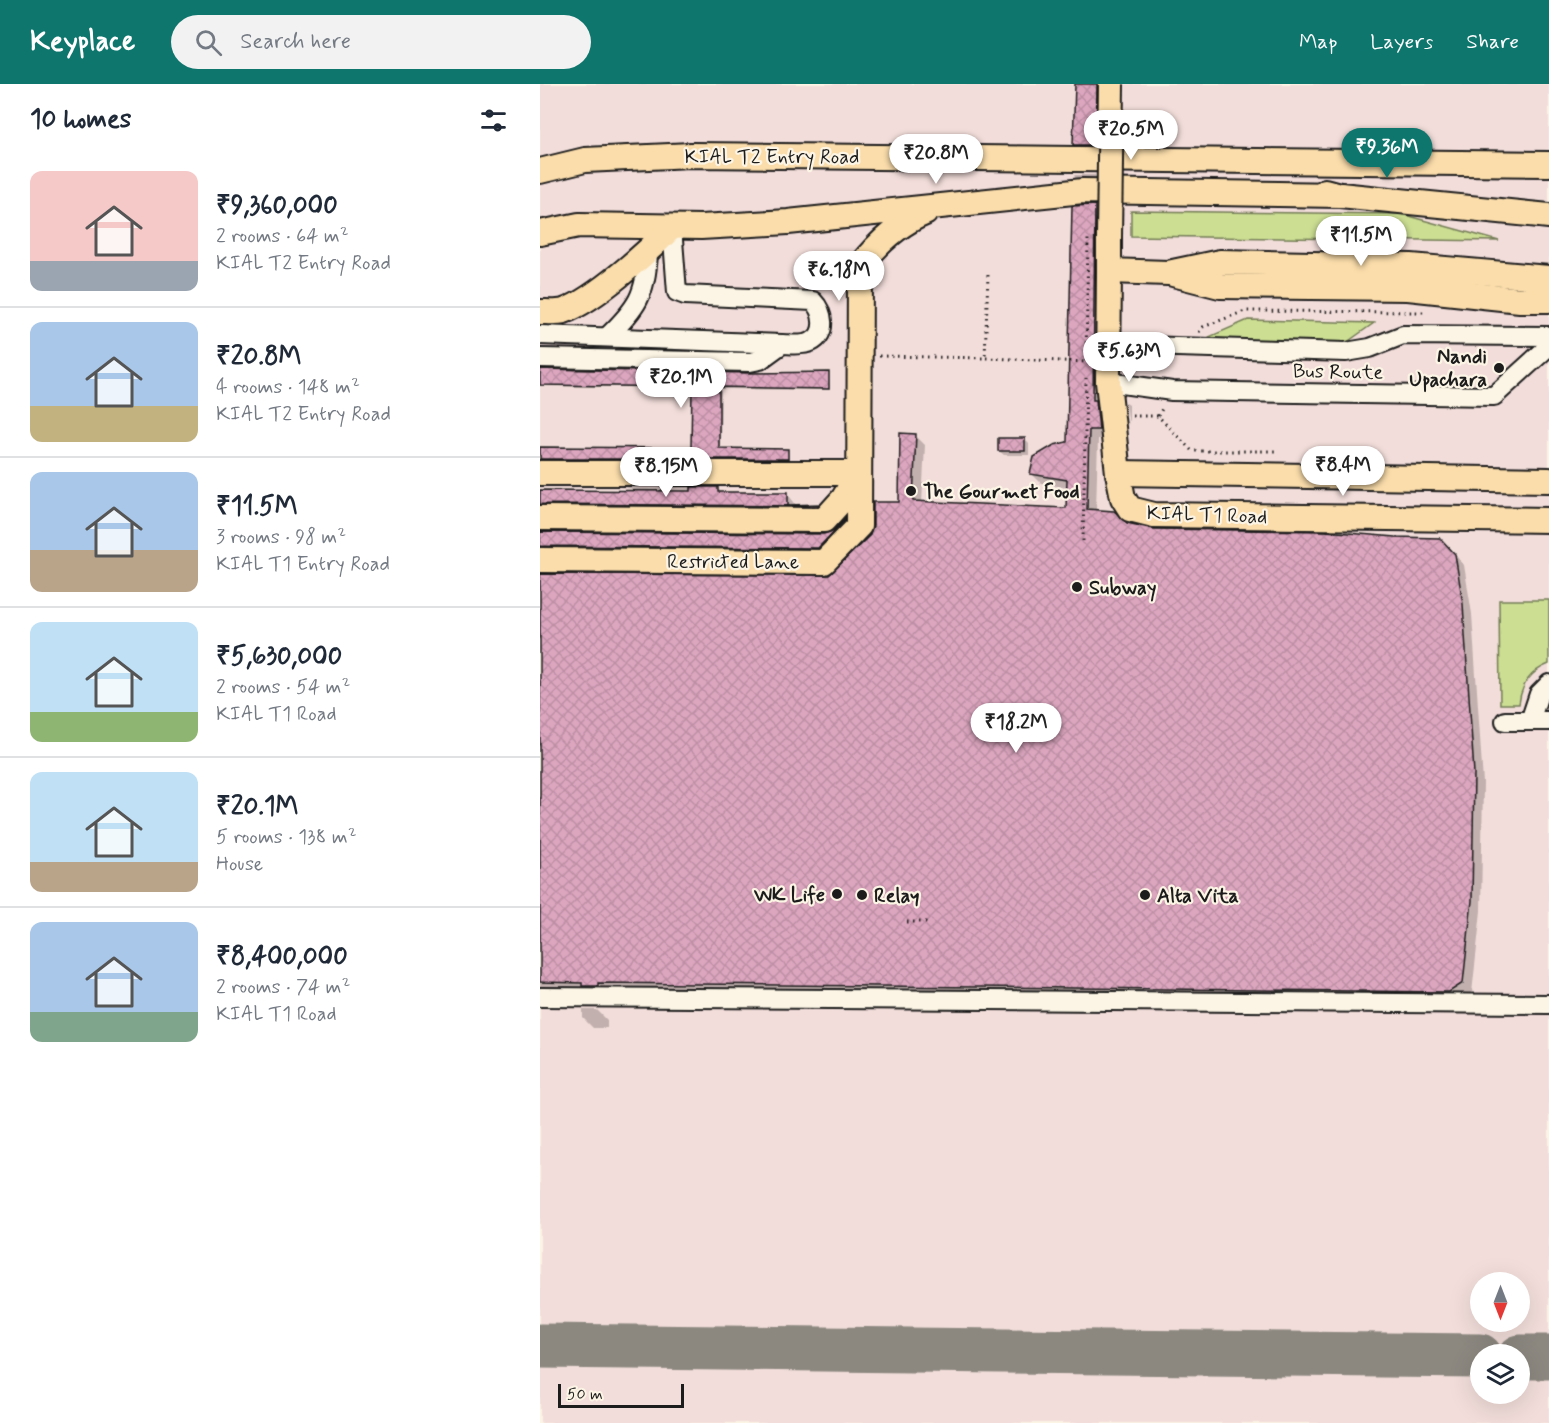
<!DOCTYPE html>
<meta charset="utf-8">
<style>
body{margin:0;font-family:Mynerve,sans-serif;background:#f2f2f3;color:#1f2937;height:100vh;display:flex;flex-direction:column;font-size:22px;white-space:nowrap}
*{box-sizing:border-box;margin:0}
p{font-size:20px;color:#747a83}
.icon{flex:none;width:33px;height:33px;fill:none;stroke:currentColor;stroke-width:2;stroke-linecap:round;stroke-linejoin:round}
.map{position:relative;flex:1;overflow:hidden}
.panel{display:flex;flex-direction:column;background:#fff;width:540px}
.panel>*{flex:none}
.needle{width:39px;rotate:180deg}
.controls{position:absolute;left:930px;top:1188px;display:grid;gap:12px}
.controls a{display:grid;place-items:center;width:60px;height:60px;border-radius:50%;background:#fff;box-shadow:0 6px 24px #0002;font-size:30px}
.scale{position:absolute;left:18px;bottom:15px;width:126px;box-sizing:border-box;padding-left:6px;border:3px solid #1c1c1c;border-top:0;font-size:16px;line-height:21px;white-space:nowrap;color:#1c1c1c;-webkit-text-stroke:4px #fcf5e5;paint-order:stroke}
.price{position:absolute;translate:-50% -51px;padding:0 14px;border-radius:21px;background:#fff;color:#222;font-size:20px;line-height:39px;filter:drop-shadow(0 2px 3px #0008)}
.price::after{content:'';position:absolute;left:50%;top:36px;width:18px;height:14px;margin-left:-9px;background:inherit;clip-path:polygon(0 0,100% 0,50% 100%)}
.price.on{background:#0f766e;color:#fff}
ul{padding:0;list-style:none}
li{display:flex;align-items:center;gap:18px;height:150px;padding:0 30px}
li+li{border-top:2px solid #e0e1e3}
li span{display:grid;place-items:center;flex:none;width:168px;height:120px;border-radius:12px;color:#555}
li>.icon{margin-inline-start:auto}
span .icon{width:72px;height:72px;fill:#fffc;stroke-width:1}
li b{font-size:26px}
h2{display:flex;justify-content:space-between;align-items:center;height:72px;padding:0 30px;font-size:26px}
header{display:flex;align-items:center;gap:36px;box-sizing:border-box;height:84px;padding:0 30px;background:#0f766e;color:#fff}
header strong{font-size:28px}
nav{display:flex;gap:33px;margin-inline-start:auto;font-size:21px}
.search{width:420px;height:54px;background:#f2f2f3;display:flex;align-items:center;gap:15px;box-sizing:border-box;padding:0 21px;border-radius:33px;color:#747a83;font-size:22px}
main{display:flex;flex:1;min-height:0}
.map>svg:first-child{display:block}
.built{fill:#f2ddda;fill-rule:evenodd}
.grass{fill:#cbde92;stroke:#747d57;stroke-width:1.5}
.shadow{fill:#0003}
.lines{fill:none;stroke-linecap:round;stroke-linejoin:round}
.taxiway{stroke:#8c8880;stroke-width:45}
.building{fill:url(#building-cross-hatch);stroke:#1c1c1c;stroke-width:1.5}
.minor-casing{stroke:#1c1c1c;stroke-width:22}
.major-casing{stroke:#1c1c1c;stroke-width:28}
.path{stroke:#1c1c1c;stroke-width:3;stroke-dasharray:1.5 4.5;stroke-linecap:butt}
.minor{stroke:#fcf5e5;stroke-width:18}
.major{stroke:#fbddab;stroke-width:24}
.major-bridge-casing{stroke:#1c1c1c;stroke-width:28;stroke-linecap:butt}
.path-bridge{stroke:#1c1c1c;stroke-width:3;stroke-dasharray:1.5 4.5;stroke-linecap:butt}
.major-bridge{stroke:#fbddab;stroke-width:24}
.poi-dot{fill:#1c1c1c;stroke:#fcf5e5;stroke-width:2}
.labels{text-anchor:middle;stroke-width:4.5;stroke-linejoin:round;paint-order:stroke}
.street-label{font-size:20px;fill:#1c1c1c;stroke:#fcf5e5}
.poi-label{font-size:20px;font-weight:bold;fill:#1c1c1c;stroke:#fcf5e5;text-anchor:start}
</style>
<header>
<strong>Keyplace</strong>
<div class="search"><svg class="icon" aria-label="search" viewBox="0 0 24 24"><circle cx="10" cy="10" r="6"/><path d="M15 15l6 6"/></svg>Search here</div>
<nav><a>Map</a><a>Layers</a><a>Share</a></nav>
</header>
<main>
<section class="panel">
<h2>10 homes<svg class="icon" aria-label="filters" viewBox="0 0 24 24"><path d="M4 7h16M4 17h16"/><circle cx="9" cy="7" r="2"/><circle cx="15" cy="17" r="2"/></svg></h2>
<ul>
<li><span style="background:linear-gradient(#f6c9c9 75%,#9aa5b1 0)"><svg class="icon" aria-label="home" viewBox="0 0 24 24"><path d="M3 11l9-7 9 7M6 9v11h12V9"/></svg></span><div><b>₹9,360,000</b><p>2 rooms · 64 m²</p><p>KIAL T2 Entry Road</p></div></li>
<li><span style="background:linear-gradient(#a9c7e8 70%,#c2b280 0)"><svg class="icon" aria-label="home" viewBox="0 0 24 24"><path d="M3 11l9-7 9 7M6 9v11h12V9"/></svg></span><div><b>₹20.8M</b><p>4 rooms · 148 m²</p><p>KIAL T2 Entry Road</p></div></li>
<li><span style="background:linear-gradient(#a9c7e8 65%,#b9a48a 0)"><svg class="icon" aria-label="home" viewBox="0 0 24 24"><path d="M3 11l9-7 9 7M6 9v11h12V9"/></svg></span><div><b>₹11.5M</b><p>3 rooms · 98 m²</p><p>KIAL T1 Entry Road</p></div></li>
<li><span style="background:linear-gradient(#bfe0f5 75%,#8fb573 0)"><svg class="icon" aria-label="home" viewBox="0 0 24 24"><path d="M3 11l9-7 9 7M6 9v11h12V9"/></svg></span><div><b>₹5,630,000</b><p>2 rooms · 54 m²</p><p>KIAL T1 Road</p></div></li>
<li><span style="background:linear-gradient(#bfe0f5 75%,#b9a48a 0)"><svg class="icon" aria-label="home" viewBox="0 0 24 24"><path d="M3 11l9-7 9 7M6 9v11h12V9"/></svg></span><div><b>₹20.1M</b><p>5 rooms · 138 m²</p><p>House</p></div></li>
<li><span style="background:linear-gradient(#a9c7e8 75%,#7fa58c 0)"><svg class="icon" aria-label="home" viewBox="0 0 24 24"><path d="M3 11l9-7 9 7M6 9v11h12V9"/></svg></span><div><b>₹8,400,000</b><p>2 rooms · 74 m²</p><p>KIAL T1 Road</p></div></li>
</ul>
</section>
<div class="map">
<svg width="1009" height="1339" viewBox="0 0 1009 1339">
<defs>
<pattern id="building-cross-hatch" width="8" height="8" patternUnits="userSpaceOnUse" patternTransform="scale(1.5)"><rect width="8" height="8" fill="#dca6bf"/><path d="M0 0l8 8M0 8l8-8" fill="none" stroke="#bc8ea4"/></pattern>
</defs>
<rect width="100%" height="100%" fill="#fcf5e5"/>
<filter id="ink" filterUnits="userSpaceOnUse"><feTurbulence type="fractalNoise" baseFrequency=".0167" numOctaves="2"/><feDisplacementMap in="SourceGraphic" scale="12" xChannelSelector="R" yChannelSelector="G"/><feConvolveMatrix kernelMatrix="1 2 1 2 8 2 1 2 1" color-interpolation-filters="sRGB"/></filter>
<g filter="url(#ink)">
<path class="built" d="M0,0h1009v1339h-1009zM940,1198h40v40h-40zM940,1270h40v40h-40z"/>
<g class="grass">
<polygon points="591,127 861,130 959,157 591,152"/>
<polygon points="708,236 834,239 803,261 663,262 669,253"/>
<path d="M959,516h50v64c-18,7 -28,21 -30,40h-19z"/>
</g>
<g class="shadow">
<polygon points="536,0 560,0 557,62 535,60"/>
<polygon points="534,91 555,91 557,94 536,95"/>
<polygon points="555,123 564,133 568,355 558,355 556,427 586,440 613,447 910,465 924,481 932,530 943,699 941,827 932,909 920,917 0,906 0,492 290,493 361,419 375,351 385,361 382,419 527,425 528,404 501,399 492,390 529,359"/>
<polygon points="0,287 210,291 289,289 290,306 181,305 180,366 248,366 249,376 0,378 0,364 153,365 153,304 0,302"/>
<polygon points="586,319 589,321 589,342"/>
<polygon points="485,355 489,360 489,371 464,371 459,367"/>
<polygon points="178,405 182,409 247,409 257,422 279,422 288,431 0,434 0,408 153,409"/>
<polygon points="305,438 313,447 288,473 0,476 0,450 291,450"/>
<polygon points="43,926 57,926 67,936 67,944 53,944 43,934"/>
</g>
<g class="lines">
<g class="taxiway">
<polyline points="0,1262 940,1272"/>
<polyline points="980,1273 1009,1273"/>
</g>
</g>
<g class="building">
<polygon points="535,0 557,0 556,61 533,61"/>
<polygon points="555,121 553,316 556,316 559,346 549,346 547,425 574,427 587,439 614,445 785,447 855,453 900,454 915,470 923,520 934,689 932,817 923,899 909,908 58,899 58,902 42,902 42,899 0,898 0,490 289,491 330,451 333,442 333,418 359,418 360,349 376,350 373,417 526,424 527,396 490,390 494,373 514,361 527,358 532,122"/>
<polygon points="0,285 210,289 289,288 289,305 179,303 179,364 248,365 248,375 0,375 0,363 151,364 152,303 0,301"/>
<rect x="458" y="354" width="27" height="13"/>
<polygon points="151,403 178,403 178,408 248,408 248,421 279,420 278,422 0,420 0,406 151,407"/>
<polygon points="305,434 305,436 278,464 0,462 0,448 284,450 294,446"/>
</g>
<g class="lines">
<g class="minor-casing">
<g id="minor">
<path d="M0,251l242,9c8,0 21,2 29,-2 17,-8 12,-31 2,-41l-128,-6 -8,-3 -5,-65"/>
<path d="M67,253c30,-29 39,-42 41,-84"/>
<polyline points="569,261 806,268 830,264 863,251 1009,252"/>
<polyline points="0,274 210,278 220,276 242,260"/>
<polyline points="568,298 632,307 954,312 1009,262"/>
<polyline points="965,637 1009,637"/>
<polyline points="990,637 999,610 1009,600"/>
<polyline points="0,913 1009,920"/>
</g>
</g>
<g class="major-casing">
<g id="major">
<polyline points="0,87 45,76 151,71 1009,80"/>
<polyline points="785,107 800,111 1009,132"/>
<polyline points="0,149 39,141 161,143 248,138 543,107 800,111"/>
<polyline points="569,153 569,187 628,189 680,178 871,182 1009,194"/>
<polyline points="569,187 568,298 578,389 583,414 590,425 614,431 1009,436"/>
<polyline points="633,190 680,202 868,204 980,216 1009,216"/>
<path d="M0,228c7,0 17,1 24,-1 31,-11 85,-60 108,-84"/>
<polyline points="0,389 319,389"/>
<polyline points="578,389 1009,396"/>
<polyline points="0,434 284,436 303,415 319,389"/>
<path d="M0,476l284,2 35,-36 1,-260c18,-23 38,-42 65,-53"/>
</g>
</g>
<g class="path">
<polyline points="448,191 445,274 547,278"/>
<polyline points="659,248 663,243 705,227 884,228"/>
<polyline points="339,272 445,274"/>
<polyline points="592,332 618,332 652,367 737,367"/>
<polyline points="618,332 623,323"/>
<polyline points="543,457 546,294"/>
<polyline points="367,838 388,838"/>
</g>
<use href="#minor" class="minor"/>
<use href="#major" class="major"/>
<g class="major-bridge-casing">
<polyline id="major-bridge" points="569,153 571,0"/>
</g>
<polyline class="path-bridge" points="546,277 548,155"/>
<use href="#major-bridge" class="major-bridge"/>
</g>
</g>
<g class="poi-dot">
<circle cx="959" cy="284" r="6"/>
<circle cx="371" cy="407" r="6"/>
<circle cx="537" cy="503" r="6"/>
<circle cx="297" cy="810" r="6"/>
<circle cx="322" cy="811" r="6"/>
<circle cx="605" cy="811" r="6"/>
</g>
<g class="labels">
<g class="street-label">
<text x="232" y="79">KIAL T2 Entry Road</text>
<text transform="translate(798 287) rotate(1)" y="7">Bus Route</text>
<text transform="translate(667 430) rotate(2)" y="7">KIAL T1 Road</text>
<text x="193" y="484">Restricted Lane</text>
</g>
<g class="poi-label">
<text x="947" y="279" text-anchor="end">Nandi<tspan x="947" dy="23">Upachara</tspan></text>
<text x="383" y="414">The Gourmet Food</text>
<text x="549" y="510">Subway</text>
<text x="285" y="817" text-anchor="end">WK Life</text>
<text x="334" y="818">Relay</text>
<text x="617" y="818">Alta Vita</text>
</g>
</g>
</svg>
<div class="controls">
<a><svg class="needle" viewBox="-14 -14 28 28"><path d="M0-13l5 13h-10z" fill="#e53935"/><path d="M0 13l5-13h-10z" fill="#747a83"/></svg></a>
<a><svg class="icon" aria-label="layers" viewBox="0 0 24 24"><path d="M12 4l9 5-9 5-9-5zM3 14l9 5 9-5"/></svg></a>
</div>
<div class="scale">50 m</div>
<b class="price" style="left:591px;top:77px">₹20.5M</b>
<b class="price on" style="left:847px;top:95px">₹9.36M</b>
<b class="price" style="left:396px;top:101px">₹20.8M</b>
<b class="price" style="left:821px;top:183px">₹11.5M</b>
<b class="price" style="left:299px;top:218px">₹6.18M</b>
<b class="price" style="left:589px;top:299px">₹5.63M</b>
<b class="price" style="left:141px;top:325px">₹20.1M</b>
<b class="price" style="left:803px;top:413px">₹8.4M</b>
<b class="price" style="left:126px;top:414px">₹8.15M</b>
<b class="price" style="left:476px;top:670px">₹18.2M</b>
</div>
</main>
